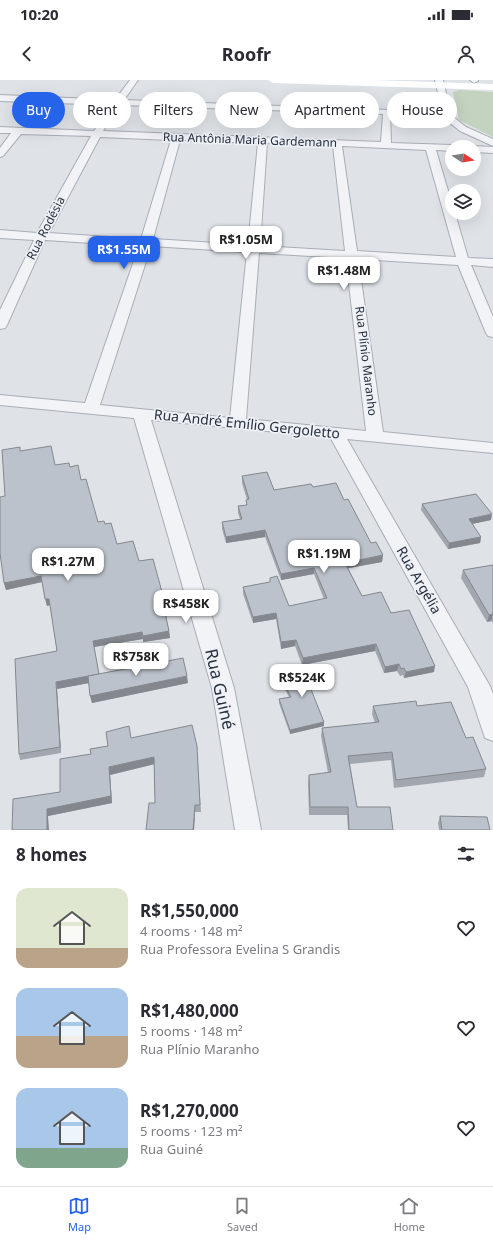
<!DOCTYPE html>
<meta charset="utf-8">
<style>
body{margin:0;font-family:"Noto Sans",sans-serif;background:#f2f2f3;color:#2b2b33;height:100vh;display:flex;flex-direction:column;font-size:15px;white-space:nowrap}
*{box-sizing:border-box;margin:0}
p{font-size:13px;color:#7c7c81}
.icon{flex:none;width:22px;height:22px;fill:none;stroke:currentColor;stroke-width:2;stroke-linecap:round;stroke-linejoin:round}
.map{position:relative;height:750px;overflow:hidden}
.details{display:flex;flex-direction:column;background:#fff;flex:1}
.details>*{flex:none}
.top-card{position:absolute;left:12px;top:12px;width:469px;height:36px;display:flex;gap:8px}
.needle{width:26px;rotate:102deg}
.tools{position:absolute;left:445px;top:60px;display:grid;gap:8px}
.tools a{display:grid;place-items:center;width:36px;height:36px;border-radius:50%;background:#fff;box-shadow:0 4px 16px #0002;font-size:20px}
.price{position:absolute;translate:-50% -34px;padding:0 9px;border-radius:8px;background:#fff;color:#222;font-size:13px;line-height:26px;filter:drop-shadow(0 1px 2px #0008)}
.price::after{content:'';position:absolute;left:50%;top:24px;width:12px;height:9px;margin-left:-6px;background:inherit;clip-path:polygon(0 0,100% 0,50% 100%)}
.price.active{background:#2563eb;color:#fff}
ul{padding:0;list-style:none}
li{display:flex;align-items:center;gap:12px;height:100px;padding:0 16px}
li span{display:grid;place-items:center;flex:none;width:112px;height:80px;border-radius:12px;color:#555}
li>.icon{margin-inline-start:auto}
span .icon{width:48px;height:48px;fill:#fffc;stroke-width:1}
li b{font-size:17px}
h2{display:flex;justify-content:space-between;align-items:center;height:48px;padding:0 16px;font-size:17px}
.pill{padding:0 14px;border-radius:18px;background:#fff;box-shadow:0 4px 16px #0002;font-size:14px;line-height:36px}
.pill.active{background:#2563eb;color:#fff}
.status{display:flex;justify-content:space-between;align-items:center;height:28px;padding:0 20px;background:#fff;direction:ltr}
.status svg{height:11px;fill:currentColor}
header{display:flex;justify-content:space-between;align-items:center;height:52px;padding:0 16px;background:#fff;font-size:18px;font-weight:700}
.tabs{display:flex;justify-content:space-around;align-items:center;height:56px;border-top:1px solid #e1e1e2;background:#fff;font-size:11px;color:#7c7c81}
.tabs a{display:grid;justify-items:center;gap:2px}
.tabs .active{color:#2563eb}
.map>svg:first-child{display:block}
.green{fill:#c4d2c0}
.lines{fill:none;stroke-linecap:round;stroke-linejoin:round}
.street-casing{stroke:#a8adb6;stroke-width:2}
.street{fill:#f2f3f7;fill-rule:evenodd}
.secondary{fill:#fff;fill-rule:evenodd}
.wall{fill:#a2a7af}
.shaded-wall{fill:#84888e}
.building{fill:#bcc2cb;stroke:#84888e}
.labels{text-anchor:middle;stroke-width:3.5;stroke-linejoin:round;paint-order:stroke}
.far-street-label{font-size:12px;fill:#283040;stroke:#eef1f6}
.street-label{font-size:14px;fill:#283040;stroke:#eef1f6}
.near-street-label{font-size:17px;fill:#283040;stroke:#eef1f6}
</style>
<div class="status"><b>10:20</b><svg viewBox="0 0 49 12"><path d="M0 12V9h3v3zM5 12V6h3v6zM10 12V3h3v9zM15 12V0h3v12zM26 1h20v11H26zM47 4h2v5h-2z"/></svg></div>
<header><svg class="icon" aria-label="back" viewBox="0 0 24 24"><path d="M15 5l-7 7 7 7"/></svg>Roofr<svg class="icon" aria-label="person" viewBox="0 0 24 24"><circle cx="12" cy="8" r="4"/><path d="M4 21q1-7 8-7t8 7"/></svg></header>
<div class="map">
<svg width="493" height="750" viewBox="0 0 493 750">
<rect width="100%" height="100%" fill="#dfe3e8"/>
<polygon class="green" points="459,10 493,12 493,57 459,40 453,12"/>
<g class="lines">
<g class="street-casing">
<g id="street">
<path d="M130,0h8l-14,20 266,10 1,33 61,2 4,2h-4v4l-16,-1 16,54v9h3l13,45 25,1v8l-22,-2 22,52v20l-5,-1 -2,-3 -28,-68 -100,-6 25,173 110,11v10l-146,-14 143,247 3,8v47l-8,-3 -17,-51 -138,-250 -179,-17 83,268 27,142h-26l-23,-142 -78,-270 -134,-13v-10l85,8 54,-157 -94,-6 -38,85 -2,3 -5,1v-19l34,-70 -34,-2v-8l37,3 54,-97 -70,-2 -18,22 -3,1v-9l11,-15h-11v-6l94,4 18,-26 -112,-4v-6l115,5zM120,25l263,9 -2,28 -278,-11zM100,57l71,3 -30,99 -92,-6zM180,60l78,3 -10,102 -95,-6zM267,63l66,3 12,105 -85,-5zM342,66l84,4 30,107 -99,-6zM151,166l96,6 -17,166 -130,-13zM259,173l87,5 20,173 -120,-12z"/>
<polygon points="435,0 443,0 451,35 466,47 493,59 493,66 460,51 444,38"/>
<polygon points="470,0 478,0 478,1 474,3"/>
<polygon points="474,66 493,67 493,73 474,72 474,67 471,67"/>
</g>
</g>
<use href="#street" class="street"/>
<polygon class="secondary" points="268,0 371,0 493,4 493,10 273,3"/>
</g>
<g class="wall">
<polygon points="20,371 55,385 70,387 81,400 98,442 105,444 117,464 139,481 166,530 165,530 169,551 170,558 143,562 143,559 94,567 99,594 188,603 92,623 89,603 57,609 61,673 20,680 19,674 57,571 50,525 47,526 42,502 6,510 4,503 5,416"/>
<polygon points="242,396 274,410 313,407 344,420 371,463 383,475 382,482 348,488 362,516 391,533 434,592 404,598 403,595 400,596 397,591 384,593 375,571 302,585 295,566 281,569 276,539 253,543 243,514 243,507 270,502 270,498 289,526 324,519 314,494 281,500 265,457 226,463 222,449 222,442 240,439 238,433 238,426 246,425 246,420 247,420 242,403"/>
<polygon points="422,424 491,440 472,444 481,457 480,463 448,469 421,430"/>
<polygon points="493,485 493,543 491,541 487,542 461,498 463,490"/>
<polygon points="281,598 327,601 327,605 311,611 324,646 290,654 279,623 279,619 289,617 281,602"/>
<polygon points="373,626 417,626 466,658 486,689 484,697 394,708 391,680 350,684 357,727 393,750 348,750 347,735 309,735 308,703 309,695 328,693 321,656 322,648 375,643 372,634"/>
<polygon points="131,658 197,666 201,732 195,732 194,750 146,750 155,723 154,684 110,695 112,723 48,736 12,750 60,712 91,674 108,666"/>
<polygon points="440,736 490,750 439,750 438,743"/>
</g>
<g class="shaded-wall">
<polygon points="492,434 491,440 467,445 469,439"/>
<polygon points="265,450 265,457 226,463 226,457"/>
<polygon points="481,457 480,463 448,469 449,463"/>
<polygon points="383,475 382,482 344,489 345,483"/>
<polygon points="314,488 314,494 281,500 281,494"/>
<polygon points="41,496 42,502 6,510 4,503"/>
<polygon points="45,519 49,519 50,525 47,526"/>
<polygon points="165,523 166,530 164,530 163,524"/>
<polygon points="276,533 276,539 253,543 253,537"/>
<polygon points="493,534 491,541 487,542 489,535"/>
<polygon points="169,551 170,558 143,562 143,556"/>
<polygon points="142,552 143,559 94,567 93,561"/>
<polygon points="296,560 295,566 281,569 281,562"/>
<polygon points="376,564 375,571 302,585 303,578"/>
<polygon points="399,584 397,591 384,593 385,587"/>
<polygon points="435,586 434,592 404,598 406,592"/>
<polygon points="99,594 100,601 57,609 61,673 60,667 56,602"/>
<polygon points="187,596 188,603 92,623 90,616"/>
<polygon points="327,601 327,605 309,611 310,607"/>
<polygon points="324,642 324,646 290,654 290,650"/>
<polygon points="154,677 155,684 110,695 112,723 48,736 49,750 47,750 47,729 109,687"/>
<polygon points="195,725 195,732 194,750 193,750"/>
</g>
<g class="building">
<polygon points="51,366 55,385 69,383 70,387 78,385 81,400 86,399 98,442 104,441 105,444 111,443 117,464 133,461 139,481 153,479 165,523 163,524 169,551 143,556 142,552 93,561 99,594 56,602 60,667 19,674 15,579 57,571 49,519 45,519 41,496 4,503 0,473 0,417 5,416 2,370 20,367 20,371"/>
<polygon points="267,392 274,410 311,404 313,407 336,403 344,420 348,419 371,463 376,462 383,475 345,483 362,516 381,512 391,533 409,530 435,586 406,592 404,588 401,589 399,584 385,587 376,564 303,578 296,560 281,562 276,533 253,537 243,507 270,502 270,498 277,496 289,526 327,518 314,488 281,494 265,450 226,457 222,442 242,439 238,426 247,425 246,420 249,419 242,396"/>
<polygon points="476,414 492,434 469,439 481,457 449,463 422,424"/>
<polygon points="493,485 493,534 489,535 463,490"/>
<polygon points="183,578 187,596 90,616 88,596"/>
<polygon points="317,585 327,601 310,607 324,642 290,650 279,619 291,617 281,598"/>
<polygon points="416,621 417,626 451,622 466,658 473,657 486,689 396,700 392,672 348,676 357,727 390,727 393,750 349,750 348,727 310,727 309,695 331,692 322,648 379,642 373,626"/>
<polygon points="192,645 197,666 200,725 195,725 193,750 146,750 149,723 155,723 154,677 109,687 111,716 47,729 47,750 12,750 13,719 60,712 60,679 91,674 90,669 108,666 106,652 129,646 131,658"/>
<polygon points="440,736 487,737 490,750 442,750"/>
</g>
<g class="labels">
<g class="far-street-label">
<text transform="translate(250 60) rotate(2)" y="4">Rua Antônia Maria Gardemann</text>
<text transform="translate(46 148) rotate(-63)" y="4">Rua Rodésia</text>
<text transform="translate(366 281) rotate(83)" y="4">Rua Plínio Maranho</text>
</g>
<g class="street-label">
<text transform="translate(247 344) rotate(6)" y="5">Rua André Emílio Gergoletto</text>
<text transform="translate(419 500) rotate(60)" y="5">Rua Argélia</text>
</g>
<g class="near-street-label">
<text transform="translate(220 609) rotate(77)" y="6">Rua Guiné</text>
</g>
</g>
</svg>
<div class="tools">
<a><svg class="needle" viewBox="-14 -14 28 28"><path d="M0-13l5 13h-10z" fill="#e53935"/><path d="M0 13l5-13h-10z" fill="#7c7c81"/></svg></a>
<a><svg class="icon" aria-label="layers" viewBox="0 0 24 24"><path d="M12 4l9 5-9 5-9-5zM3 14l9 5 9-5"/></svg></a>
</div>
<b class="price" style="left:246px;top:180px">R$1.05M</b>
<b class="price active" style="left:124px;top:190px">R$1.55M</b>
<b class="price" style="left:344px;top:211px">R$1.48M</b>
<b class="price" style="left:324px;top:494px">R$1.19M</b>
<b class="price" style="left:68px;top:502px">R$1.27M</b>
<b class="price" style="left:186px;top:544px">R$458K</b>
<b class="price" style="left:136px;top:597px">R$758K</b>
<b class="price" style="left:302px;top:618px">R$524K</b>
<div class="top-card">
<a class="pill active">Buy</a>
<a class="pill">Rent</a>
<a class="pill">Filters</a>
<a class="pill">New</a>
<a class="pill">Apartment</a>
<a class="pill">House</a>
</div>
</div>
<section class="details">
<h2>8 homes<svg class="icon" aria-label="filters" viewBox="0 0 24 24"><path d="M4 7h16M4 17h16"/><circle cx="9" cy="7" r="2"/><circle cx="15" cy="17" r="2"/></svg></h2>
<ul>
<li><span style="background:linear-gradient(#dfe7d0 75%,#b9a48a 0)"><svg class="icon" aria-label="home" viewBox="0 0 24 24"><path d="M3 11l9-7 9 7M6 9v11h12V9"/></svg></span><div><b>R$1,550,000</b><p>4 rooms · 148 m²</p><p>Rua Professora Evelina S Grandis</p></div><svg class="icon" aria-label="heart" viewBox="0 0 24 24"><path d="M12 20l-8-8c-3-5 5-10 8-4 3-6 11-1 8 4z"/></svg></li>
<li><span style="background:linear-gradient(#a9c7e8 60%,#b9a48a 0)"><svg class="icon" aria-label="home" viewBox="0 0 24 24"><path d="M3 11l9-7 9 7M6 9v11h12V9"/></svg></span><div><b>R$1,480,000</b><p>5 rooms · 148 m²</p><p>Rua Plínio Maranho</p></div><svg class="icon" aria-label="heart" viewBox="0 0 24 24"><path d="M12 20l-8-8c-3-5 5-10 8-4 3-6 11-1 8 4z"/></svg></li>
<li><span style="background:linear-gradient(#a9c7e8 75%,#7fa58c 0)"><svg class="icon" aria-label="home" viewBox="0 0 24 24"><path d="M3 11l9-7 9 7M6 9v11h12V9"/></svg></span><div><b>R$1,270,000</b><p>5 rooms · 123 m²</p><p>Rua Guiné</p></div><svg class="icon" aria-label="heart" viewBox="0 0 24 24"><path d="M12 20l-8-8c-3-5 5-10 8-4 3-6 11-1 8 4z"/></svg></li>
</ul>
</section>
<nav class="tabs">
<a class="active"><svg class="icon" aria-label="map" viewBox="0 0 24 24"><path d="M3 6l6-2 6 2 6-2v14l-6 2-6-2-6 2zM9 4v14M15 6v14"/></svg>Map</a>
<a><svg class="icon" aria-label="saved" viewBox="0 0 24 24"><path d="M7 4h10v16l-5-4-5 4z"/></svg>Saved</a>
<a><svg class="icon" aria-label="home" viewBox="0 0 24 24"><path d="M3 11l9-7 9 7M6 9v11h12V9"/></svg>Home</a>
</nav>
